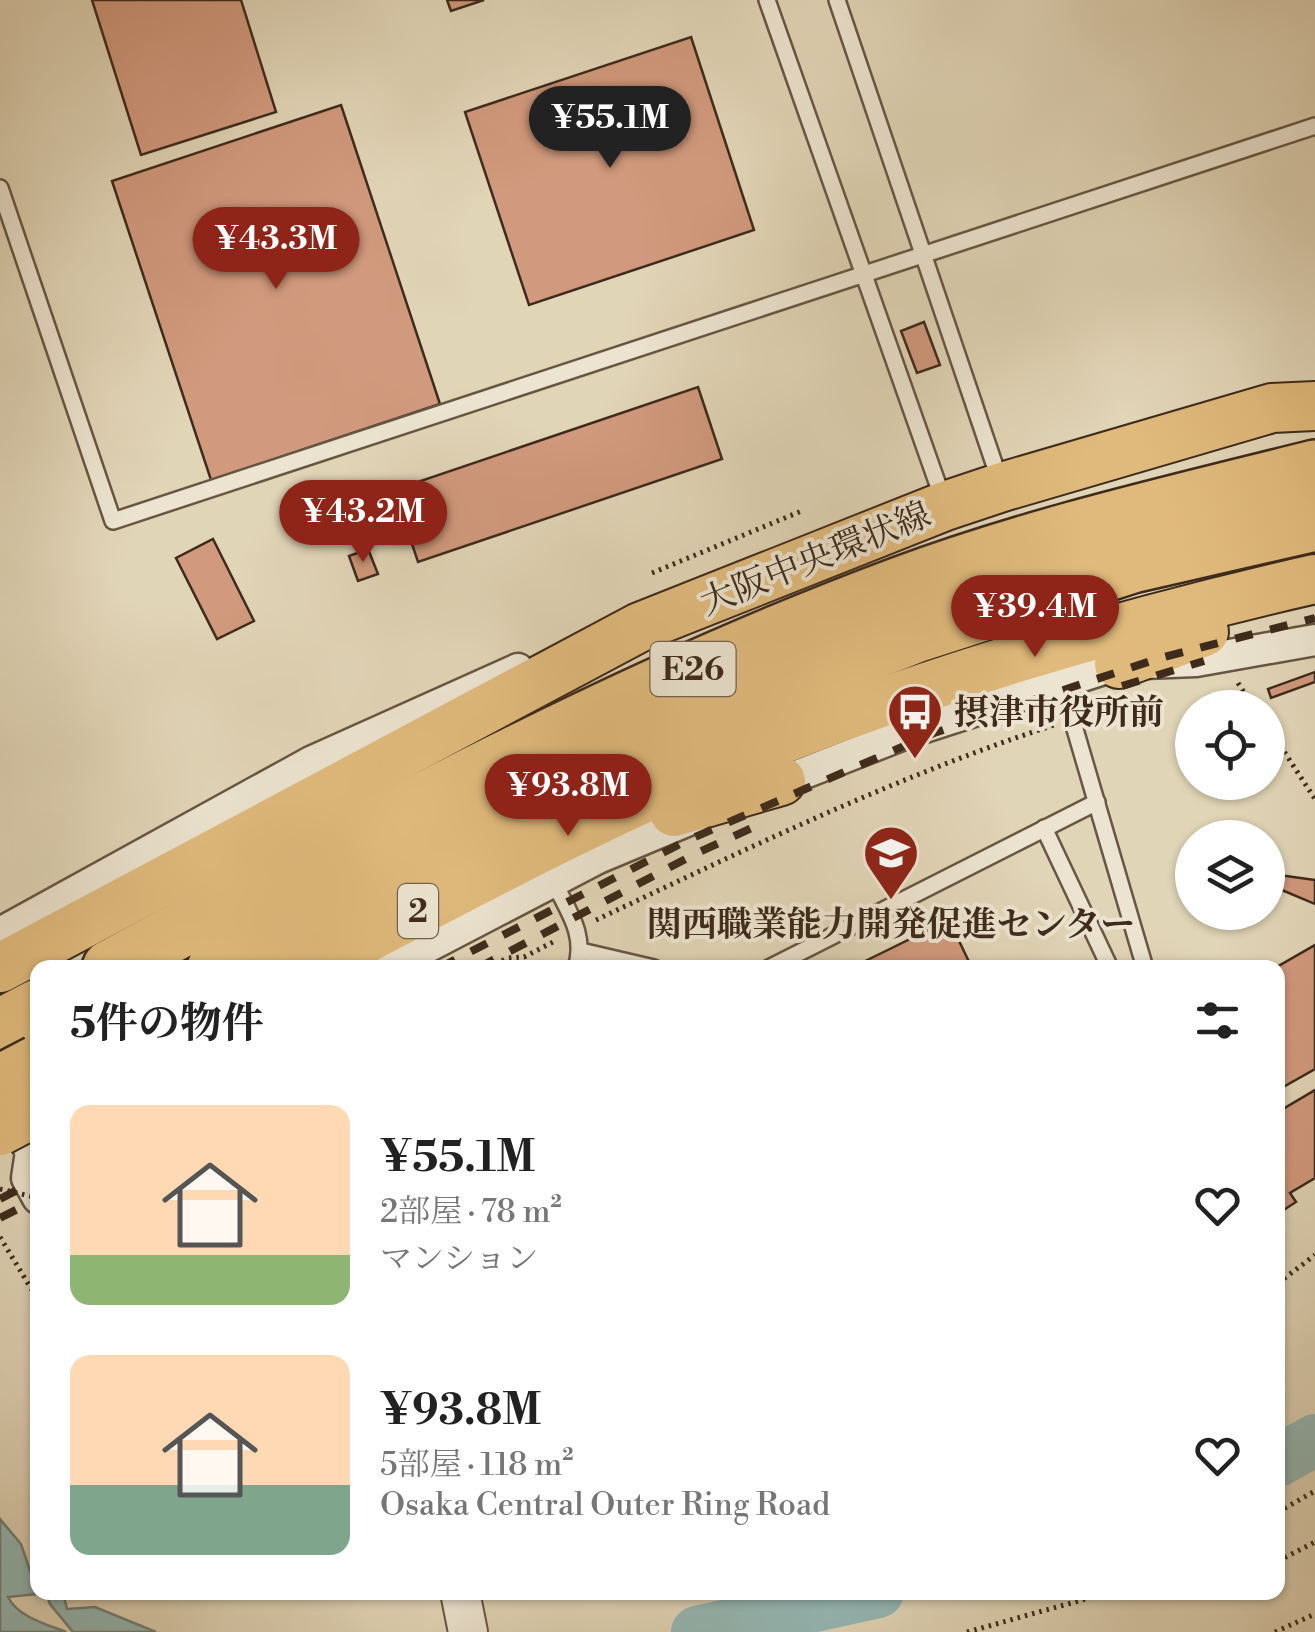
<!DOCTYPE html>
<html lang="ja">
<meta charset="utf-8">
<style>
body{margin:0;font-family:"Libre Bodoni","Noto Serif JP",serif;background:#f2f2f2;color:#222;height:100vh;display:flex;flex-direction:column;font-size:38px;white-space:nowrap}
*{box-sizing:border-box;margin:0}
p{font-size:32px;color:#767676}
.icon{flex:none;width:55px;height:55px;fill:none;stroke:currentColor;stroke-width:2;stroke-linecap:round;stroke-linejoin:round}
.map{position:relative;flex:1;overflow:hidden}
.drawer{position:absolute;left:30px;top:960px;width:1255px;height:640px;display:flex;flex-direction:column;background:#fff;border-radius:20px;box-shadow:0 2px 8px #0004}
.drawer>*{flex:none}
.fabs{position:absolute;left:1175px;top:690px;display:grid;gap:20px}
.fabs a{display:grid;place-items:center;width:110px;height:110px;border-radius:50%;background:#fff;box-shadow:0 2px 8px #0004;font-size:50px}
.price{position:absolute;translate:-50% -85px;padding:0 22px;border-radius:35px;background:#8f2418;color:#fff;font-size:32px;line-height:65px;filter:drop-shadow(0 2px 5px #0008)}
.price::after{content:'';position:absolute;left:50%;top:60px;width:30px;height:22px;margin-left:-15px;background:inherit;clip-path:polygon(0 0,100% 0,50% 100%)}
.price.selected{background:#222;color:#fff}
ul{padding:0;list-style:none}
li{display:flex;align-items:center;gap:30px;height:250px;padding:0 40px}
li span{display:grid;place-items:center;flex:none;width:280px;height:200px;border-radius:20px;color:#555}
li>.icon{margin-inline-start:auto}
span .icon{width:120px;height:120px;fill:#fffc;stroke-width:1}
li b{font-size:42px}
h2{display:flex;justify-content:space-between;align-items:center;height:120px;padding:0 40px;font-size:42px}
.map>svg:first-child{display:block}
.water{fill:#95b8b5;stroke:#728078;stroke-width:2.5}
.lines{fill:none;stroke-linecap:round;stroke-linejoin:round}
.river{stroke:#95b8b5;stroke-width:52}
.building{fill:#d1997d;stroke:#3e2b1c;stroke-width:2.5}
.service-casing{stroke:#675643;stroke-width:20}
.minor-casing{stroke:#675643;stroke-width:35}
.tertiary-casing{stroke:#675643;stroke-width:42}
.primary-casing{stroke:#3e2b1c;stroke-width:52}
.motorway-casing{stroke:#3e2b1c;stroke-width:60}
.path{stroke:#3e2b1c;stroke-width:5;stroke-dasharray:2.5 5;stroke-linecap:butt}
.service{stroke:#ece4d0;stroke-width:15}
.minor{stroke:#ece4d0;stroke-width:30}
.tertiary{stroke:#ece4d0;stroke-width:38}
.primary{stroke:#e0ba7c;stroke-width:48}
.motorway{stroke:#e0ba7c;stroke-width:55}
.rail{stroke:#3e2b1c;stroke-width:8;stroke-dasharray:18 18;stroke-linecap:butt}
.primary-bridge-casing{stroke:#3e2b1c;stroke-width:52;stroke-linecap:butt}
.motorway-bridge-casing{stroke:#3e2b1c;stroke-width:60;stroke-linecap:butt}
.path-bridge{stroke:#3e2b1c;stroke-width:5;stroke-dasharray:2.5 5;stroke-linecap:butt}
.primary-bridge{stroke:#e0ba7c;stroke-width:48}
.motorway-bridge{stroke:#e0ba7c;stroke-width:55}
.labels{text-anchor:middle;stroke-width:8;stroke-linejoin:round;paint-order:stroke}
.shield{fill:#ece4d0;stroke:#726252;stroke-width:2.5}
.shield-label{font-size:32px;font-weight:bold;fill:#3e2b1c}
.street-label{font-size:35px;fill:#3e2b1c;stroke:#ece4d0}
.poi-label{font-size:35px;font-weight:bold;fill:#3e2b1c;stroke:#ece4d0;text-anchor:start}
</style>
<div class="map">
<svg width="1315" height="1632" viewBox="0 0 1315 1632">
<rect width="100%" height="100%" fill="#e1d5b7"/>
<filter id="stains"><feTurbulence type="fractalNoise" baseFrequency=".002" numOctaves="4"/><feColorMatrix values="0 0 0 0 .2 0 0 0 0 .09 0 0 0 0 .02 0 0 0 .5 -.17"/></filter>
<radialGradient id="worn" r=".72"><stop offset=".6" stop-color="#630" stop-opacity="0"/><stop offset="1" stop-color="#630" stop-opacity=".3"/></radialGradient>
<g class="water">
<path d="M0,1519l21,25 17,50 -30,3c10,20 38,27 58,35h-66z"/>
<polygon points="46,1593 63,1593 67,1609 95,1607 156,1632 73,1632 50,1604"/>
</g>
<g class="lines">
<g class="river">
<polyline points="1278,1461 1315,1440"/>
<polyline points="697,1632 878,1592"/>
</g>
</g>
<g class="building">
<polygon points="92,0 241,0 276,112 141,155"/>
<polygon points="447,0 484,0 451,11"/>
<polygon points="691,37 754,230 529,305 465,112"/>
<polygon points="341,105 440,404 211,480 112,181"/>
<polygon points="924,322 940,365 917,373 901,331"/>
<polygon points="698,387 722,459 418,562 394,490"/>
<polygon points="213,539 254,621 217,639 176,558"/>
<polygon points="368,549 378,574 358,581 349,556"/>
<polygon points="1315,672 1315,682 1271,698 1268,689"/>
<polygon points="1279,875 1315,880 1315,904 1277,888 1275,880"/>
<polygon points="949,920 972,968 851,968"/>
<polygon points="1315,945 1315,1069 1278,1090 1275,968"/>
<polygon points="1315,1090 1315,1178 1290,1193 1296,1202 1279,1213 1278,1112"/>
</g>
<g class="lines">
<g class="service-casing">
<g id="service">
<polyline points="767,0 944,502"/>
<polyline points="837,0 1001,484"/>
<polyline points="0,188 113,521 1315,126"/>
<polyline points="1064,682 1072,719 1145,968"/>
<polyline points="1044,828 1110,968"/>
<path d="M553,880c14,30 34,54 23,88"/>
<polyline points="581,951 654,968"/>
<polyline points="769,968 1097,802"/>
</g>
</g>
<g class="minor-casing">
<g id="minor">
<polyline points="766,788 909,732 1119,664 1196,661 1315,640"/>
<polyline points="0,933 311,762 518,669"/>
<polyline points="387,968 598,858 696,817"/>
<polyline points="8,1108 31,1152 38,1149"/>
<polyline points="31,1152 27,1178 38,1198"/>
</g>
</g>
<g class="tertiary-casing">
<polyline id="tertiary" points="460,1592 468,1632"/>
</g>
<g class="primary-casing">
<g id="primary">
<polyline points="1119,664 1204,632"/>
<polyline points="674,812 781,781"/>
<polyline points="0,968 640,627 945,506 1002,487 1272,408 1315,406"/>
<path d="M310,968c136,-71 272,-145 414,-205 191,-80 389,-138 591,-184"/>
</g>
</g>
<g class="motorway-casing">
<g id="motorway">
<path d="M110,968c257,-140 515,-281 790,-383 134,-50 276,-82 415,-117"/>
<polyline points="215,968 413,861 708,717 918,634 1132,565 1315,523"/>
<polyline points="0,1027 38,1007"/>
</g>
</g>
<g class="path">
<polyline points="652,573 804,510"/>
<polyline points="1238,683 1254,708"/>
<polyline points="1094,713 1126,703"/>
<polyline points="1268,727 1315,799"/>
<path d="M596,920c150,-71 301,-144 458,-195"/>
<polyline points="489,968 507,958 524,957 555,941"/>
<polyline points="0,1237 38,1300"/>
<polyline points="1278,1283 1315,1255"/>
<polyline points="1278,1512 1315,1491"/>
<polyline points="1278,1561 1315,1542"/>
<polyline points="967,1632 1111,1592"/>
<polyline points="1275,1632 1315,1614"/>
</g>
<use href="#service" class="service"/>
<use href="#minor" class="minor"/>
<use href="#tertiary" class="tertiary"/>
<use href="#primary" class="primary"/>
<use href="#motorway" class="motorway"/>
<g class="rail">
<polyline points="1122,686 1204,661"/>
<polyline points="439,968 688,840 934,733 1160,658 1315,618"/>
<polyline points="478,968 697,853 754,827"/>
<polyline points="0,1199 38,1179"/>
<polyline points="0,1218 38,1199"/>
</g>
<g class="primary-bridge-casing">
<polyline id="primary-bridge" points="0,1131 38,1111"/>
</g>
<g class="motorway-bridge-casing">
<polyline id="motorway-bridge" points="0,1083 38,1063"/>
</g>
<polyline class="path-bridge" points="0,1189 38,1198"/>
<use href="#primary-bridge" class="primary-bridge"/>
<use href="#motorway-bridge" class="motorway-bridge"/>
</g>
<defs>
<g id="bus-pin" transform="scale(2.875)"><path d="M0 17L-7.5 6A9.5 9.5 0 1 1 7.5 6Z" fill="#8f2418" stroke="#ece4d0"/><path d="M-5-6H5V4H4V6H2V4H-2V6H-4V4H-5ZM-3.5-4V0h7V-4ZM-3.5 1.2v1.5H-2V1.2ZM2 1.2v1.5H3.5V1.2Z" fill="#fff"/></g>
<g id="school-pin" transform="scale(2.875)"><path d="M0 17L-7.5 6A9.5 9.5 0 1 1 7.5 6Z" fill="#8f2418" stroke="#ece4d0"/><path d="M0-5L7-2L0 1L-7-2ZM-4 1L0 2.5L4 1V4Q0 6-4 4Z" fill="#fff"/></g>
</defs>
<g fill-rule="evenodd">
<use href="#bus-pin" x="915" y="712"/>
<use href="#school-pin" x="891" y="853"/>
</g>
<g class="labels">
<g class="shield">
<rect x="650.5" y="642" width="85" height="54" rx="8"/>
<rect x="398" y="884" width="40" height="54" rx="8"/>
</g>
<g class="shield-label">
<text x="693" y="680">E26</text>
<text x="418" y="922">2</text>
</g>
<g class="street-label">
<text transform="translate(815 558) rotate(-22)" y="12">大阪中央環状線</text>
</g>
<g class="poi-label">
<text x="954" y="724">摂津市役所前</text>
<text x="891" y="936" text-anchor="middle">関西職業能力開発促進センター</text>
</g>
</g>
<rect width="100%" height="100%" filter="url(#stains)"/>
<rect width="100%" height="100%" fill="url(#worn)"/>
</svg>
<div class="fabs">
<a><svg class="icon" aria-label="locate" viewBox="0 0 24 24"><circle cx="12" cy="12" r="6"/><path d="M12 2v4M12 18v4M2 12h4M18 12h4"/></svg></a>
<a><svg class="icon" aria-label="layers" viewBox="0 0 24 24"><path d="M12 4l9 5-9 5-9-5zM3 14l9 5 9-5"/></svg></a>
</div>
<b class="price selected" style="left:610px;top:171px">¥55.1M</b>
<b class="price" style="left:276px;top:292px">¥43.3M</b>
<b class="price" style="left:363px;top:565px">¥43.2M</b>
<b class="price" style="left:1035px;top:660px">¥39.4M</b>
<b class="price" style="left:568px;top:839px">¥93.8M</b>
<section class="drawer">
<h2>5件の物件<svg class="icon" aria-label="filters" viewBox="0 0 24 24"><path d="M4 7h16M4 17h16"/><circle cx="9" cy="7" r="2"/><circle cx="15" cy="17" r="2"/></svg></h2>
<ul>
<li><span style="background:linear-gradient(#ffd9b3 75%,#8fb573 0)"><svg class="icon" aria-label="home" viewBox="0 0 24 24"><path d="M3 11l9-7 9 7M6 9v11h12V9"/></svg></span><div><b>¥55.1M</b><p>2部屋 · 78 m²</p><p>マンション</p></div><svg class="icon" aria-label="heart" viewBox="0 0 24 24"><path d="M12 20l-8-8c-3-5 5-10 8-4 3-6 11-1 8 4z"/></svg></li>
<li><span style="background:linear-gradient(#ffd9b3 65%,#7fa58c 0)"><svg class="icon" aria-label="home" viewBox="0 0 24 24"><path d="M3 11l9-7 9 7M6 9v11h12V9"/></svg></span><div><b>¥93.8M</b><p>5部屋 · 118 m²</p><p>Osaka Central Outer Ring Road</p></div><svg class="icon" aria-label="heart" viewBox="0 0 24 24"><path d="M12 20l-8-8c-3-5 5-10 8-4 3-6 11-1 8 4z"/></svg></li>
</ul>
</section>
</div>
